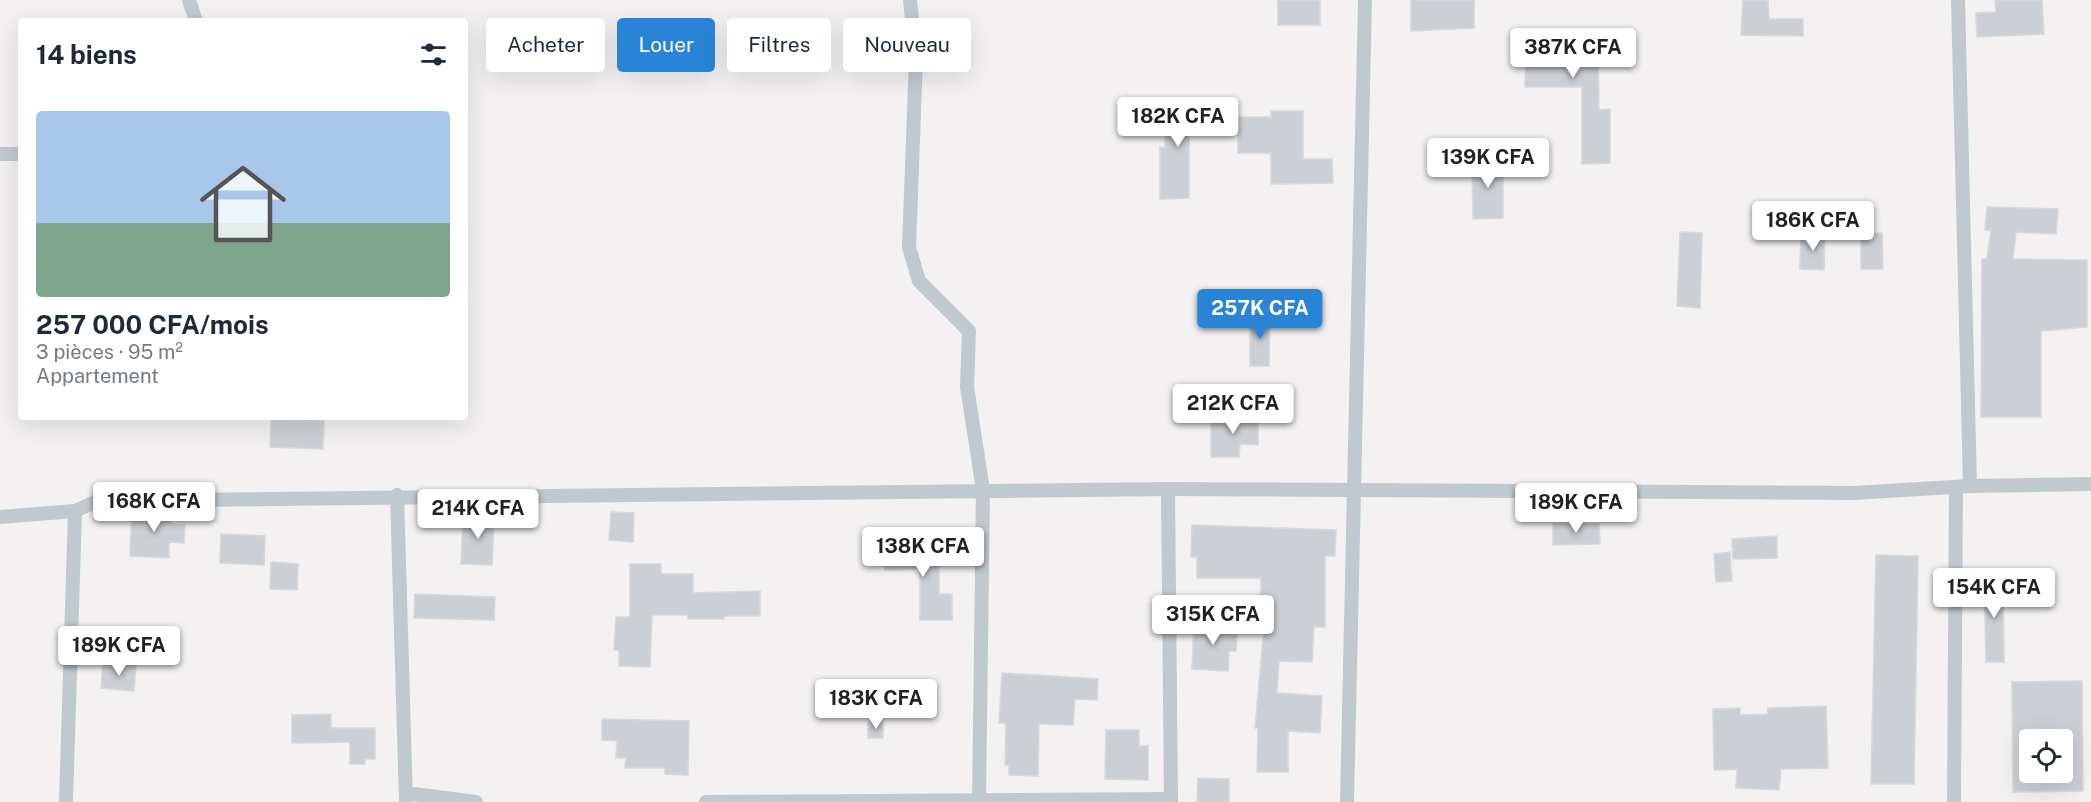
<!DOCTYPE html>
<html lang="fr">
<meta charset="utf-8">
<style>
body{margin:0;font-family:"Public Sans",sans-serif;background:#f2f2f3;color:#1f2937;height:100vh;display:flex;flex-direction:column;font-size:22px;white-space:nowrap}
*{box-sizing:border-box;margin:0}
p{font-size:20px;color:#747a83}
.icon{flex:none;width:33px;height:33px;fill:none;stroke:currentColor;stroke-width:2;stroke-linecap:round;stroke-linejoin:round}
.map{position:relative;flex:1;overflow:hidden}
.sheet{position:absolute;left:18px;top:18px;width:450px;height:402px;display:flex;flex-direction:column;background:#fff;border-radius:6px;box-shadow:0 6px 24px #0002}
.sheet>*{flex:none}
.hud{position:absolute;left:486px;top:18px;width:570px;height:54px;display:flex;gap:12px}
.tools{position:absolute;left:2019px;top:729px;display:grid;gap:12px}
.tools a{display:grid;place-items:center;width:54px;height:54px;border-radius:6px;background:#fff;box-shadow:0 6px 24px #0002;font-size:30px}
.price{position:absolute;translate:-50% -51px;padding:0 14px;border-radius:6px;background:#fff;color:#222;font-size:20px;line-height:39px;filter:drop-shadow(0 2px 3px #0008)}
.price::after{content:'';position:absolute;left:50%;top:36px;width:18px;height:14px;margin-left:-9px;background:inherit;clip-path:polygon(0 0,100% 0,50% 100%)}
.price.current{background:#2983d6;color:#fff}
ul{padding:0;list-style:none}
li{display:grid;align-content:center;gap:12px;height:318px;padding:0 18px}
li span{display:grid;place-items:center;height:186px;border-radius:6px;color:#555}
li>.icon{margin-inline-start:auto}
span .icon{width:108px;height:108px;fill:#fffc;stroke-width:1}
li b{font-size:26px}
h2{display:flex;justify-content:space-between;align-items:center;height:72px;padding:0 18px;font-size:26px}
.chip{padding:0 21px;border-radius:6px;background:#fff;box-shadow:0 6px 24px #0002;font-size:21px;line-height:54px}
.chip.current{background:#2983d6;color:#fff}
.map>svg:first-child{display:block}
.building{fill:#cccfd3;stroke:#d6d8dc;stroke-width:1.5;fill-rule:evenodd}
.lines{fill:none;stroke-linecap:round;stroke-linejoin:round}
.minor{stroke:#c0c9ce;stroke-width:14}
</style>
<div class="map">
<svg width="2091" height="802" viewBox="0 0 2091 802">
<rect width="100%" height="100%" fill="#f3f1f1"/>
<g class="building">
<rect x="1278" y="0" width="42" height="25"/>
<polygon points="1411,0 1474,0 1474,28 1411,31"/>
<polygon points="1743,0 1768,0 1769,19 1803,19 1803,36 1741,35"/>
<polygon points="1995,0 2042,0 2044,34 1977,37 1976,13 1996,12"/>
<polygon points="1608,29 1608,48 1598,49 1599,110 1610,109 1610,163 1582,164 1582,87 1525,87 1526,30"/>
<polygon points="1164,103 1202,103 1202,129 1189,130 1189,198 1160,199 1160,147 1165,148"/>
<polygon points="1271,111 1303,111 1303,159 1332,159 1333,183 1271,184 1271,153 1238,153 1238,117 1271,117"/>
<polygon points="1503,159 1503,218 1473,219 1472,160"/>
<polygon points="1987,207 2058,209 2056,234 2016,232 2013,259 2087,260 2087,327 2041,331 2041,417 1981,417 1982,259 1987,259 1991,230 1985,230"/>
<polygon points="1680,232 1702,233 1700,308 1677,306"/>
<polygon points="1882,233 1883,269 1861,269 1861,234"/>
<polygon points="1801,234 1825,234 1824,270 1800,269"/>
<polygon points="1250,314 1270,314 1269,366 1250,366"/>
<polygon points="1211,417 1258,417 1258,445 1240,444 1239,457 1211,457"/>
<polygon points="271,419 324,421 323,449 270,447"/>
<polygon points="132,507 171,509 170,524 185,525 184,543 169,542 169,558 130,556"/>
<polygon points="611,512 634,513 633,542 609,540"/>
<polygon points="463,516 494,517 492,565 461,564"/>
<polygon points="1553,523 1599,524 1600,544 1553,545"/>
<polygon points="1192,525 1336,530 1335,556 1325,556 1325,627 1314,627 1312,662 1279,661 1277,693 1322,696 1320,733 1288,731 1288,772 1257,772 1258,728 1255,728 1264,627 1260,626 1261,578 1197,578 1197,557 1191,557"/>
<polygon points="221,534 265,536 264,565 220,563"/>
<polygon points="1777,536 1777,558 1733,559 1732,539"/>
<polygon points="939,546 939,594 952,594 952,620 920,620 920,569 885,570 885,547"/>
<polygon points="1730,552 1732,581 1716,582 1714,554"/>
<polygon points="1876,555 1918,556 1914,784 1871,784"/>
<polygon points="271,562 298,564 297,590 270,589"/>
<polygon points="630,564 661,564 661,574 693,574 693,593 760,591 760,616 724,616 724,619 688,619 688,615 652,615 650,667 619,666 619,650 614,650 616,617 630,617"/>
<polygon points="1984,577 2003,577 2004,662 1986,662"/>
<polygon points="415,594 495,597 494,620 414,618"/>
<polygon points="1194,624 1238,626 1236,651 1229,651 1228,671 1192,669"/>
<polygon points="103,663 136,665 134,691 101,688"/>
<polygon points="1002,673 1098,679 1097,700 1075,699 1073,725 1039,724 1038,776 1009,775 1009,765 1005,765 1006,723 999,723"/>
<path d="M2082,681l1,110 -70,1 -1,-110zM2030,740h32v32h-32z"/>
<polygon points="1826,706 1828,768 1781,769 1779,790 1736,788 1737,769 1714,770 1713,709 1740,708 1740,715 1768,714 1768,708"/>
<polygon points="331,714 331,728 375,728 375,759 365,759 365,764 350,764 350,742 292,743 292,715"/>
<polygon points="602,719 689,721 688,775 665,774 665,768 625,768 626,758 616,758 617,741 602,740"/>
<rect x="868" y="723" width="15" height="15"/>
<polygon points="1106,730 1139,730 1139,746 1148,746 1148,780 1105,779"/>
<polygon points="1198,778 1229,779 1229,802 1197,802"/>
</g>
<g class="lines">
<g class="minor">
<polyline points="189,0 196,21"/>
<polyline points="910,0 916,58 909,247 919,281 969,331 967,387 983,490 979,802"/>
<polyline points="1958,0 1970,486"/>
<polyline points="0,154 21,154"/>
<polyline points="1168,489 1171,802"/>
<polyline points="397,495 406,802"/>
<polyline points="0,517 75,511"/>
<polyline points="406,793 476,802"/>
<polyline points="66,802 75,511 119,491 185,500 1168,489 1853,493 1970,486 2091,484"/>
<polyline points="706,802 1171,799"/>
<polyline points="1347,802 1365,0"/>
<polyline points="1954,802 1956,487"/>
</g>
</g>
</svg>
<div class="tools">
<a><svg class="icon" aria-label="locate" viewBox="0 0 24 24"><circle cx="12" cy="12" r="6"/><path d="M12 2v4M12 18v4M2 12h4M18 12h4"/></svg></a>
</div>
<b class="price" style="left:1573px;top:79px">387K CFA</b>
<b class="price" style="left:1178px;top:148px">182K CFA</b>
<b class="price" style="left:1488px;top:189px">139K CFA</b>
<b class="price" style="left:1813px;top:252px">186K CFA</b>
<b class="price current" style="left:1260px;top:340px">257K CFA</b>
<b class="price" style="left:1233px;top:435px">212K CFA</b>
<b class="price" style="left:154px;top:533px">168K CFA</b>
<b class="price" style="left:1576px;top:534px">189K CFA</b>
<b class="price" style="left:478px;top:540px">214K CFA</b>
<b class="price" style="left:923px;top:578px">138K CFA</b>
<b class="price" style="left:1994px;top:619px">154K CFA</b>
<b class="price" style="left:1213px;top:646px">315K CFA</b>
<b class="price" style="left:119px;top:677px">189K CFA</b>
<b class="price" style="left:876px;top:730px">183K CFA</b>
<div class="hud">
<a class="chip">Acheter</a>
<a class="chip current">Louer</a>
<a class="chip">Filtres</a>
<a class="chip">Nouveau</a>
</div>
<section class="sheet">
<h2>14 biens<svg class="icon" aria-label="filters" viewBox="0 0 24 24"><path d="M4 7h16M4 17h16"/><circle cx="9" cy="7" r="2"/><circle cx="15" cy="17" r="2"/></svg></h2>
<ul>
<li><span style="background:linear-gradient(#a9c7e8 60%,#7fa58c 0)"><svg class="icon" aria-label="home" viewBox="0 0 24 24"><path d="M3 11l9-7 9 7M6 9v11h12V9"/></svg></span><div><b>257 000 CFA/mois</b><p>3 pièces · 95 m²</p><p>Appartement</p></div></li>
</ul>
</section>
</div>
